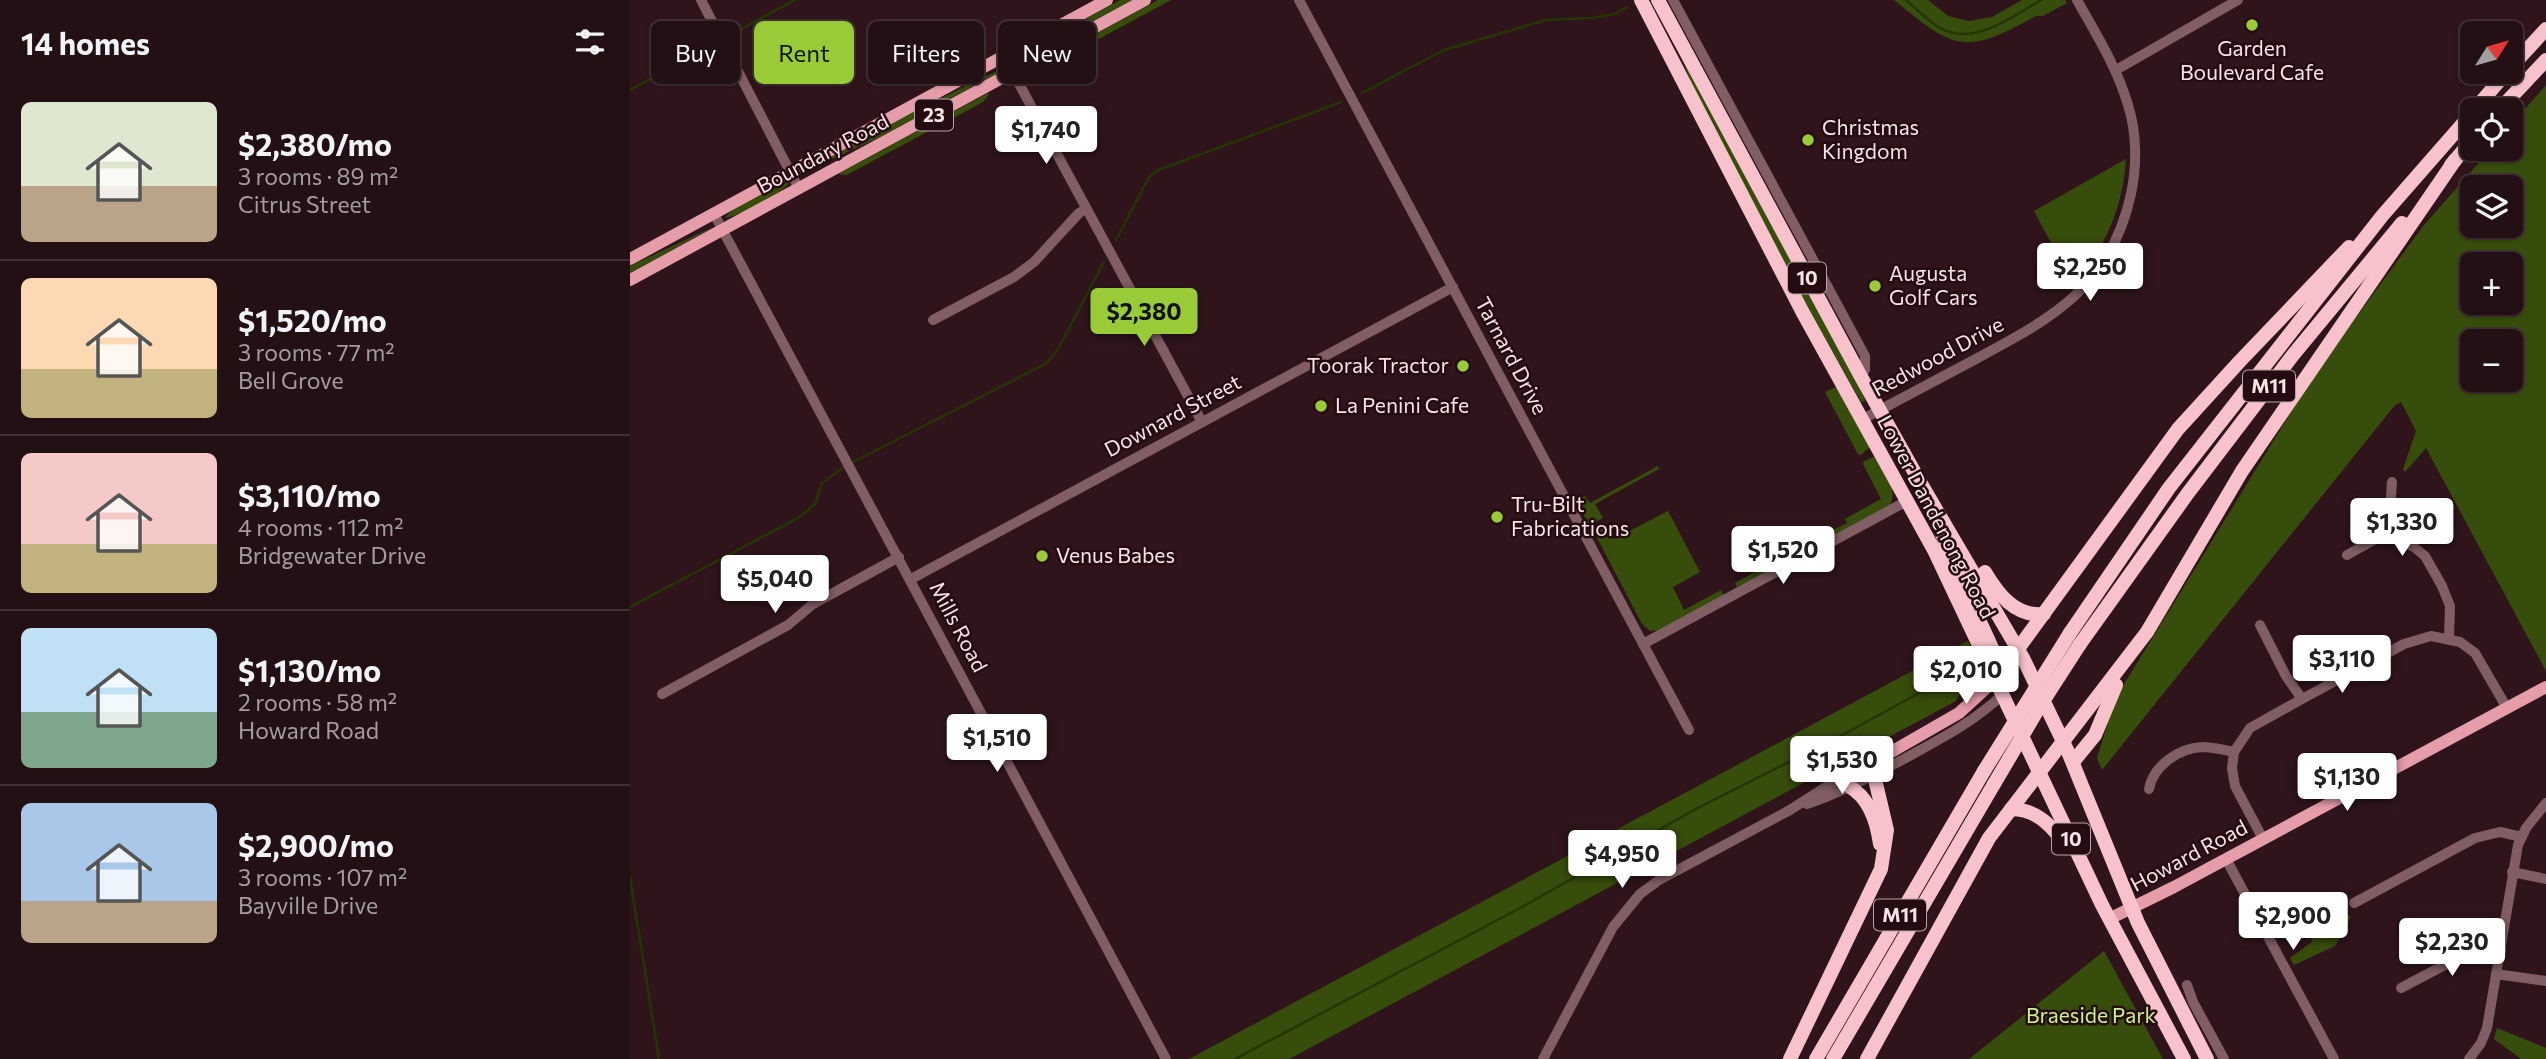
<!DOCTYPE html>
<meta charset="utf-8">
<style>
body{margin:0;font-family:Commissioner,sans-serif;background:#2f1e22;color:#f1f3f6;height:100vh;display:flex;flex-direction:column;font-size:26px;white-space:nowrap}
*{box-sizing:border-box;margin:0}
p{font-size:23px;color:#a39da0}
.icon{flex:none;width:38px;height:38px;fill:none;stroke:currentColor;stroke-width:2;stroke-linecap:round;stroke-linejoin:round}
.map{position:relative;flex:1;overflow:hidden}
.drawer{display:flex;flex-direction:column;background:#231014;width:630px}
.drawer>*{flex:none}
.guide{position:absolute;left:21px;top:21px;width:665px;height:63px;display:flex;gap:14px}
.needle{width:46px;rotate:53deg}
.fabs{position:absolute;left:1830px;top:21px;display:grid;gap:14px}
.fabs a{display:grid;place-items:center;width:63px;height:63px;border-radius:10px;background:#231014;box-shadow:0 2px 5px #0004,0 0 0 2px #403034;font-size:35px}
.price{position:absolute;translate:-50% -60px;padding:0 16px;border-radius:7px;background:#fff;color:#222;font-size:23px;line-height:46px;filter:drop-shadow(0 2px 4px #0008)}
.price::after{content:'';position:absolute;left:50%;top:42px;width:21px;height:16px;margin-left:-10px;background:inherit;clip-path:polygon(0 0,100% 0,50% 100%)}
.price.current{background:#98cb37;color:#111}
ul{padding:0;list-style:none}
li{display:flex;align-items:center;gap:21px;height:175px;padding:0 21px}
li+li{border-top:2px solid #403034}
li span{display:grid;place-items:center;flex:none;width:196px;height:140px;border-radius:10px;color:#555}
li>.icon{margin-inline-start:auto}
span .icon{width:84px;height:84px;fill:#fffc;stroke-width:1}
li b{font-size:30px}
h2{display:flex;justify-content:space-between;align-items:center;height:84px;padding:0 21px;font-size:30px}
.tag{padding:0 24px;border-radius:10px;background:#231014;box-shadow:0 2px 5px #0004,0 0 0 2px #403034;font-size:24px;line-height:63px}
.tag.current{background:#98cb37;color:#111}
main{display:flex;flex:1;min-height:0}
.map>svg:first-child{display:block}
.green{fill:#374d0c;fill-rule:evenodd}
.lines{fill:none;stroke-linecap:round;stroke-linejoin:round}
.stream{stroke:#243600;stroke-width:2.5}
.minor{stroke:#805e64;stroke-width:10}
.major{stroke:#e59daa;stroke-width:12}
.highway{stroke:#f7c2cb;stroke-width:14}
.highway-bridge{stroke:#f7c2cb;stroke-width:14}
.poi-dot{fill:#98cb37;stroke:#250c12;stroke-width:2.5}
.labels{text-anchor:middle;stroke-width:5;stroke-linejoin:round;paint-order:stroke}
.shield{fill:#250c12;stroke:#b9a3a7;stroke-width:2}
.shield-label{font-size:19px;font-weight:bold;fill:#f8e4e7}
.poi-label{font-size:21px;fill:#f8e4e7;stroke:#250c12;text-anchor:start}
.street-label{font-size:21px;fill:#f8e4e7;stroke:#250c12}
.park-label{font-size:21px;fill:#c9f18e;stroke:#250c12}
</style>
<main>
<section class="drawer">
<h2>14 homes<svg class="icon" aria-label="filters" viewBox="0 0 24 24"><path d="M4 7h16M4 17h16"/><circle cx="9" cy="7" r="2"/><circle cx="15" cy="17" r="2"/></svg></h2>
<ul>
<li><span style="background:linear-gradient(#dfe7d0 60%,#b9a48a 0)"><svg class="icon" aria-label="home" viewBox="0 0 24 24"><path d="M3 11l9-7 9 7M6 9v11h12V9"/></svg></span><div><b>$2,380/mo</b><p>3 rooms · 89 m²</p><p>Citrus Street</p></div></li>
<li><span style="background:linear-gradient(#ffd9b3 65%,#c2b280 0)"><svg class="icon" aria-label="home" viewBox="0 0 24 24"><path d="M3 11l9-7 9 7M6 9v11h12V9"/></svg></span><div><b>$1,520/mo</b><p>3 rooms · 77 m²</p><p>Bell Grove</p></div></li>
<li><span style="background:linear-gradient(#f6c9c9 65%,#c2b280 0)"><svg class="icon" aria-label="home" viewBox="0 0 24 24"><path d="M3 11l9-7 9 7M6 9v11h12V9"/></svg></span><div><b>$3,110/mo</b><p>4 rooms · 112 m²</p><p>Bridgewater Drive</p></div></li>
<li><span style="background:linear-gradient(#bfe0f5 60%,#7fa58c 0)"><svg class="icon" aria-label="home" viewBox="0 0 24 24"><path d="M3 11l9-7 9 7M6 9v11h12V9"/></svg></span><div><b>$1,130/mo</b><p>2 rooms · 58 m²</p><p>Howard Road</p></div></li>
<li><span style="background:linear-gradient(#a9c7e8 70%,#b9a48a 0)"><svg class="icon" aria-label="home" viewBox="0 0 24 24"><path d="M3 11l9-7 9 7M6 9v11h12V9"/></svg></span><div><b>$2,900/mo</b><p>3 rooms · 107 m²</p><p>Bayville Drive</p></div></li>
</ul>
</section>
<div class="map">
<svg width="1916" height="1059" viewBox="0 0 1916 1059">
<rect width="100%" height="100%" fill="#2f151b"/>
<g class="green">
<polygon points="490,0 503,0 387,61 402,48"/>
<polygon points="528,0 541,0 426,62 420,62 446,45"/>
<path d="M1264,0h34l20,16 21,5 23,-4 30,-17h43l2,3 -24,13h-7c-71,40 -81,34 -142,-16z"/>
<polygon points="1052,58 1226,379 1235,400 1233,402 1231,402 1160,275 1066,96"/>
<polygon points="369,70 373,70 250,137 174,172 289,109"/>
<path d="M1916,85v586l-120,-223 -21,24 -2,-3 13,-38 -15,-29 -6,3 -293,365 -5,-12 18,-59 200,-326 109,-148 67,-76h20v-24zM1843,187h38v39h-38zM1843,264h38v39h-38zM1843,341h38v39h-38z"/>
<polygon points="358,93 359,95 353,102 226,170 216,175 208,174"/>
<path d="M1496,159c-3,48 -21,90 -53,125l-39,-73z"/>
<path d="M160,182c-9,13 -49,33 -65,36 8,-13 50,-33 65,-36z"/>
<polygon points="83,227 82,228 0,273 0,266"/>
<polygon points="1206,387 1240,447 1231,455 1228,454 1195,392"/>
<path d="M1244,457c10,12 26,34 15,49l-55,29 -3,-4 16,-8 -2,-4 36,-20 -18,-35 1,-3z"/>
<polygon points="1028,466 1029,469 965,504 973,518 962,524 958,523 947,502 948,499 955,496 960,503"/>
<polygon points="1038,511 1070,572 1043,587 1054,610 1091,590 1094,595 1029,630 1020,631 1012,624 964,532 976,524 984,539"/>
<polygon points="1188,538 1191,542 1151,564 1148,559"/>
<polygon points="1138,565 1140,570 1107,587 1105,583"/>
<polygon points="1338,641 1348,662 1326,701 691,1042 659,1059 559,1059"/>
<polygon points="1712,909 1721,917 1705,946 1664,965 1660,958 1682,942 1678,919"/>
<polygon points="1474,951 1533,1059 1339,1059"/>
<polygon points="1867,1028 1916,1048 1916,1059 1891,1059 1864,1039"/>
</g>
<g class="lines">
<g class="stream">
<path d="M1276,0c11,9 22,21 34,28 34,19 73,-12 101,-28"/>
<polyline points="100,35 165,0"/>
<polyline points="0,90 84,44"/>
<polyline points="732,93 814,50 916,20 962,18 985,14 997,7"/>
<polyline points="486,240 519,177 526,171 711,102"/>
<polyline points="221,463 417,363 428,349 474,262"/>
<polyline points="0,607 170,517 185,504 192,483 215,466"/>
<polyline points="0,877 29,1059"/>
<polyline points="605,1059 892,907 1064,810 1216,733 1322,675 1338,671 1343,662"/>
</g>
<g class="minor">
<polyline points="71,0 169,189"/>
<polyline points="669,0 1059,730"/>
<polyline points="1043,0 1235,356 1235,370 1230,375"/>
<polyline points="374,56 572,422"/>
<polyline points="1486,70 1608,0"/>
<polyline points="84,214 536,1059"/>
<polyline points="303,320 384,277 404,262 449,213 456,209"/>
<path d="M1231,420c37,-20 75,-40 113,-60 77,-41 137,-73 157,-166 6,-28 6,-61 -3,-89 -11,-38 -32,-71 -51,-105"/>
<polyline points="1762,482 1759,527 1767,538 1784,547 1795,556 1812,586 1820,606 1819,638"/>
<polyline points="1717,555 1760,531"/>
<polyline points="281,579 823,287"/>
<polyline points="1630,625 1656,676 1672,699"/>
<polyline points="1013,644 1277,501"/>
<polyline points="32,694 158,625 183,604 269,557"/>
<path d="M1519,789c4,-23 30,-41 53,-42 11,0 22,3 32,5"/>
<path d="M1177,804c33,-11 64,-28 95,-44 36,-20 71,-37 101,-66"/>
<polyline points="1633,839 1605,786 1602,768 1604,752 1620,728 1672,699 1774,644 1801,636 1830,642 1845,653 1877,708"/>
<polyline points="1596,859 1704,1059"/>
<polyline points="1882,872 1916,879"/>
<polyline points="1724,903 1845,838 1870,832 1892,837"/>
<polyline points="1866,974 1916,981"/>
<polyline points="1557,985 1563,1002 1594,1059"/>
<polyline points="1771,988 1845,949 1871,950"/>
<polyline points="913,1059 983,927 1010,894 1029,880 1160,810 1199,785 1249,759"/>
<polyline points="1839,1059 1851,1043 1857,1028 1888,845 1896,828 1916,803"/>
</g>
<g class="major">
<polyline points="0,259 477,0"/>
<polyline points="0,280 515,0"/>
<polyline points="1244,775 1249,759 1329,713 1366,679"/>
<polyline points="1479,919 1544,887 1916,687"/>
</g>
<g class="highway">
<polyline points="1011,0 1172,311 1304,550 1472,905 1554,1059"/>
<polyline points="1028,0 1230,375 1290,482 1393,658 1439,754 1508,923 1577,1059"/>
<polyline points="1881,67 1916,29"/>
<polyline points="1844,110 1877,72"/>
<polyline points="1869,110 1916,60"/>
<polyline points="1821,165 1843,139"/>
<polyline points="1311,531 1327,572 1373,672"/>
<path d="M1355,572c13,22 30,45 59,42"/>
<polyline points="1440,633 1539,488 1752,216 1843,112"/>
<polyline points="1450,644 1558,493 1663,355 1772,223"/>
<polyline points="1366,679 1548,429 1610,361 1719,247"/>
<polyline points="1443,762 1465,735 1486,685"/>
<path d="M1220,787c19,11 27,36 30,57"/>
<path d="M1381,809c26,0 43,18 56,39"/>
<polyline points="1160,1059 1251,869 1257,830 1244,775"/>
<polyline points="1186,1059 1354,771"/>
<polyline points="1203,1059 1364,784"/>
<polyline points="1237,1059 1359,838 1517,632 1612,471 1825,160"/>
</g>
<g class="highway-bridge">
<polyline points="1354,771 1440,633"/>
<polyline points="1364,784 1410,706 1450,644"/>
</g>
</g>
<g class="poi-dot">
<circle cx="1622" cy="25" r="7"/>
<circle cx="1178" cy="140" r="7"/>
<circle cx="1245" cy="286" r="7"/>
<circle cx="833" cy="366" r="7"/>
<circle cx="691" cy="406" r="7"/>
<circle cx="867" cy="517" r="7"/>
<circle cx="412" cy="556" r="7"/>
</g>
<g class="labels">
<g class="shield">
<rect x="285" y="99.5" width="38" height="31" rx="5"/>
<rect x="1158" y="262.5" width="38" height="31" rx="5"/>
<rect x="1613" y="370.5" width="52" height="31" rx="5"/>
<rect x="1422" y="823.5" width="38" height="31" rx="5"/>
<rect x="1244" y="899.5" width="52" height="31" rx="5"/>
</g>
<g class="shield-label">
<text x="304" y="122">23</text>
<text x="1177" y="285">10</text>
<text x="1639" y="393">M11</text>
<text x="1441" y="846">10</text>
<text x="1270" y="922">M11</text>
</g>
<g class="poi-label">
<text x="1622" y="56" text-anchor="middle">Garden<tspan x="1622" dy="24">Boulevard Cafe</tspan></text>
<text x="1192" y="135">Christmas<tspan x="1192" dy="24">Kingdom</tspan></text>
<text x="1259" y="281">Augusta<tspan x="1259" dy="24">Golf Cars</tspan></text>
<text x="819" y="373" text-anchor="end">Toorak Tractor</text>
<text x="705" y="413">La Penini Cafe</text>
<text x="881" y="512">Tru-Bilt<tspan x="881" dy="24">Fabrications</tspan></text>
<text x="426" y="563">Venus Babes</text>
</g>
<g class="street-label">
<text transform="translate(193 154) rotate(-28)" y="7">Boundary Road</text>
<text transform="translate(881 356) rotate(62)" y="7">Tarnard Drive</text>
<text transform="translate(1308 357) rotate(-28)" y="7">Redwood Drive</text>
<text transform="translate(543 416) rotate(-28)" y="7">Downard Street</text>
<text transform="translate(1306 517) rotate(62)" y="7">Lower Dandenong Road</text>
<text transform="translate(328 627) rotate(62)" y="7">Mills Road</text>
<text transform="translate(1559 856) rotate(-28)" y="7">Howard Road</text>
</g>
<g class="park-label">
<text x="1461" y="1023">Braeside Park</text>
</g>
</g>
</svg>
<div class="fabs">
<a><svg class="needle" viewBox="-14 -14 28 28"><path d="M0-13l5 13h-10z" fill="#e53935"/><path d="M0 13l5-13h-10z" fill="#a39da0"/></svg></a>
<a><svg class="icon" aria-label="locate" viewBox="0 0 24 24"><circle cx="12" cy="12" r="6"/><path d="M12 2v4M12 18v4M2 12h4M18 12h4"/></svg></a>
<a><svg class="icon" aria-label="layers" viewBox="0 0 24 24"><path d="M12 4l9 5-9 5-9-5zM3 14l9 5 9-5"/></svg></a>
<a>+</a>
<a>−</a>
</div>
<b class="price" style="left:416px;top:166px">$1,740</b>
<b class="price" style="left:1460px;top:303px">$2,250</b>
<b class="price current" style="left:514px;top:348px">$2,380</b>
<b class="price" style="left:1772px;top:558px">$1,330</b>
<b class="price" style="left:1153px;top:586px">$1,520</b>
<b class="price" style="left:145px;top:615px">$5,040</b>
<b class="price" style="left:1712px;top:695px">$3,110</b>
<b class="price" style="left:1336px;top:706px">$2,010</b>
<b class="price" style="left:367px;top:774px">$1,510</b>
<b class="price" style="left:1212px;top:796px">$1,530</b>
<b class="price" style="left:1717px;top:813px">$1,130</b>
<b class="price" style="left:992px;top:890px">$4,950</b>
<b class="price" style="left:1663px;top:952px">$2,900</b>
<b class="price" style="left:1822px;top:978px">$2,230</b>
<div class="guide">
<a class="tag">Buy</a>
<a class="tag current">Rent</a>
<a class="tag">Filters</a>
<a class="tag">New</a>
</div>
</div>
</main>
